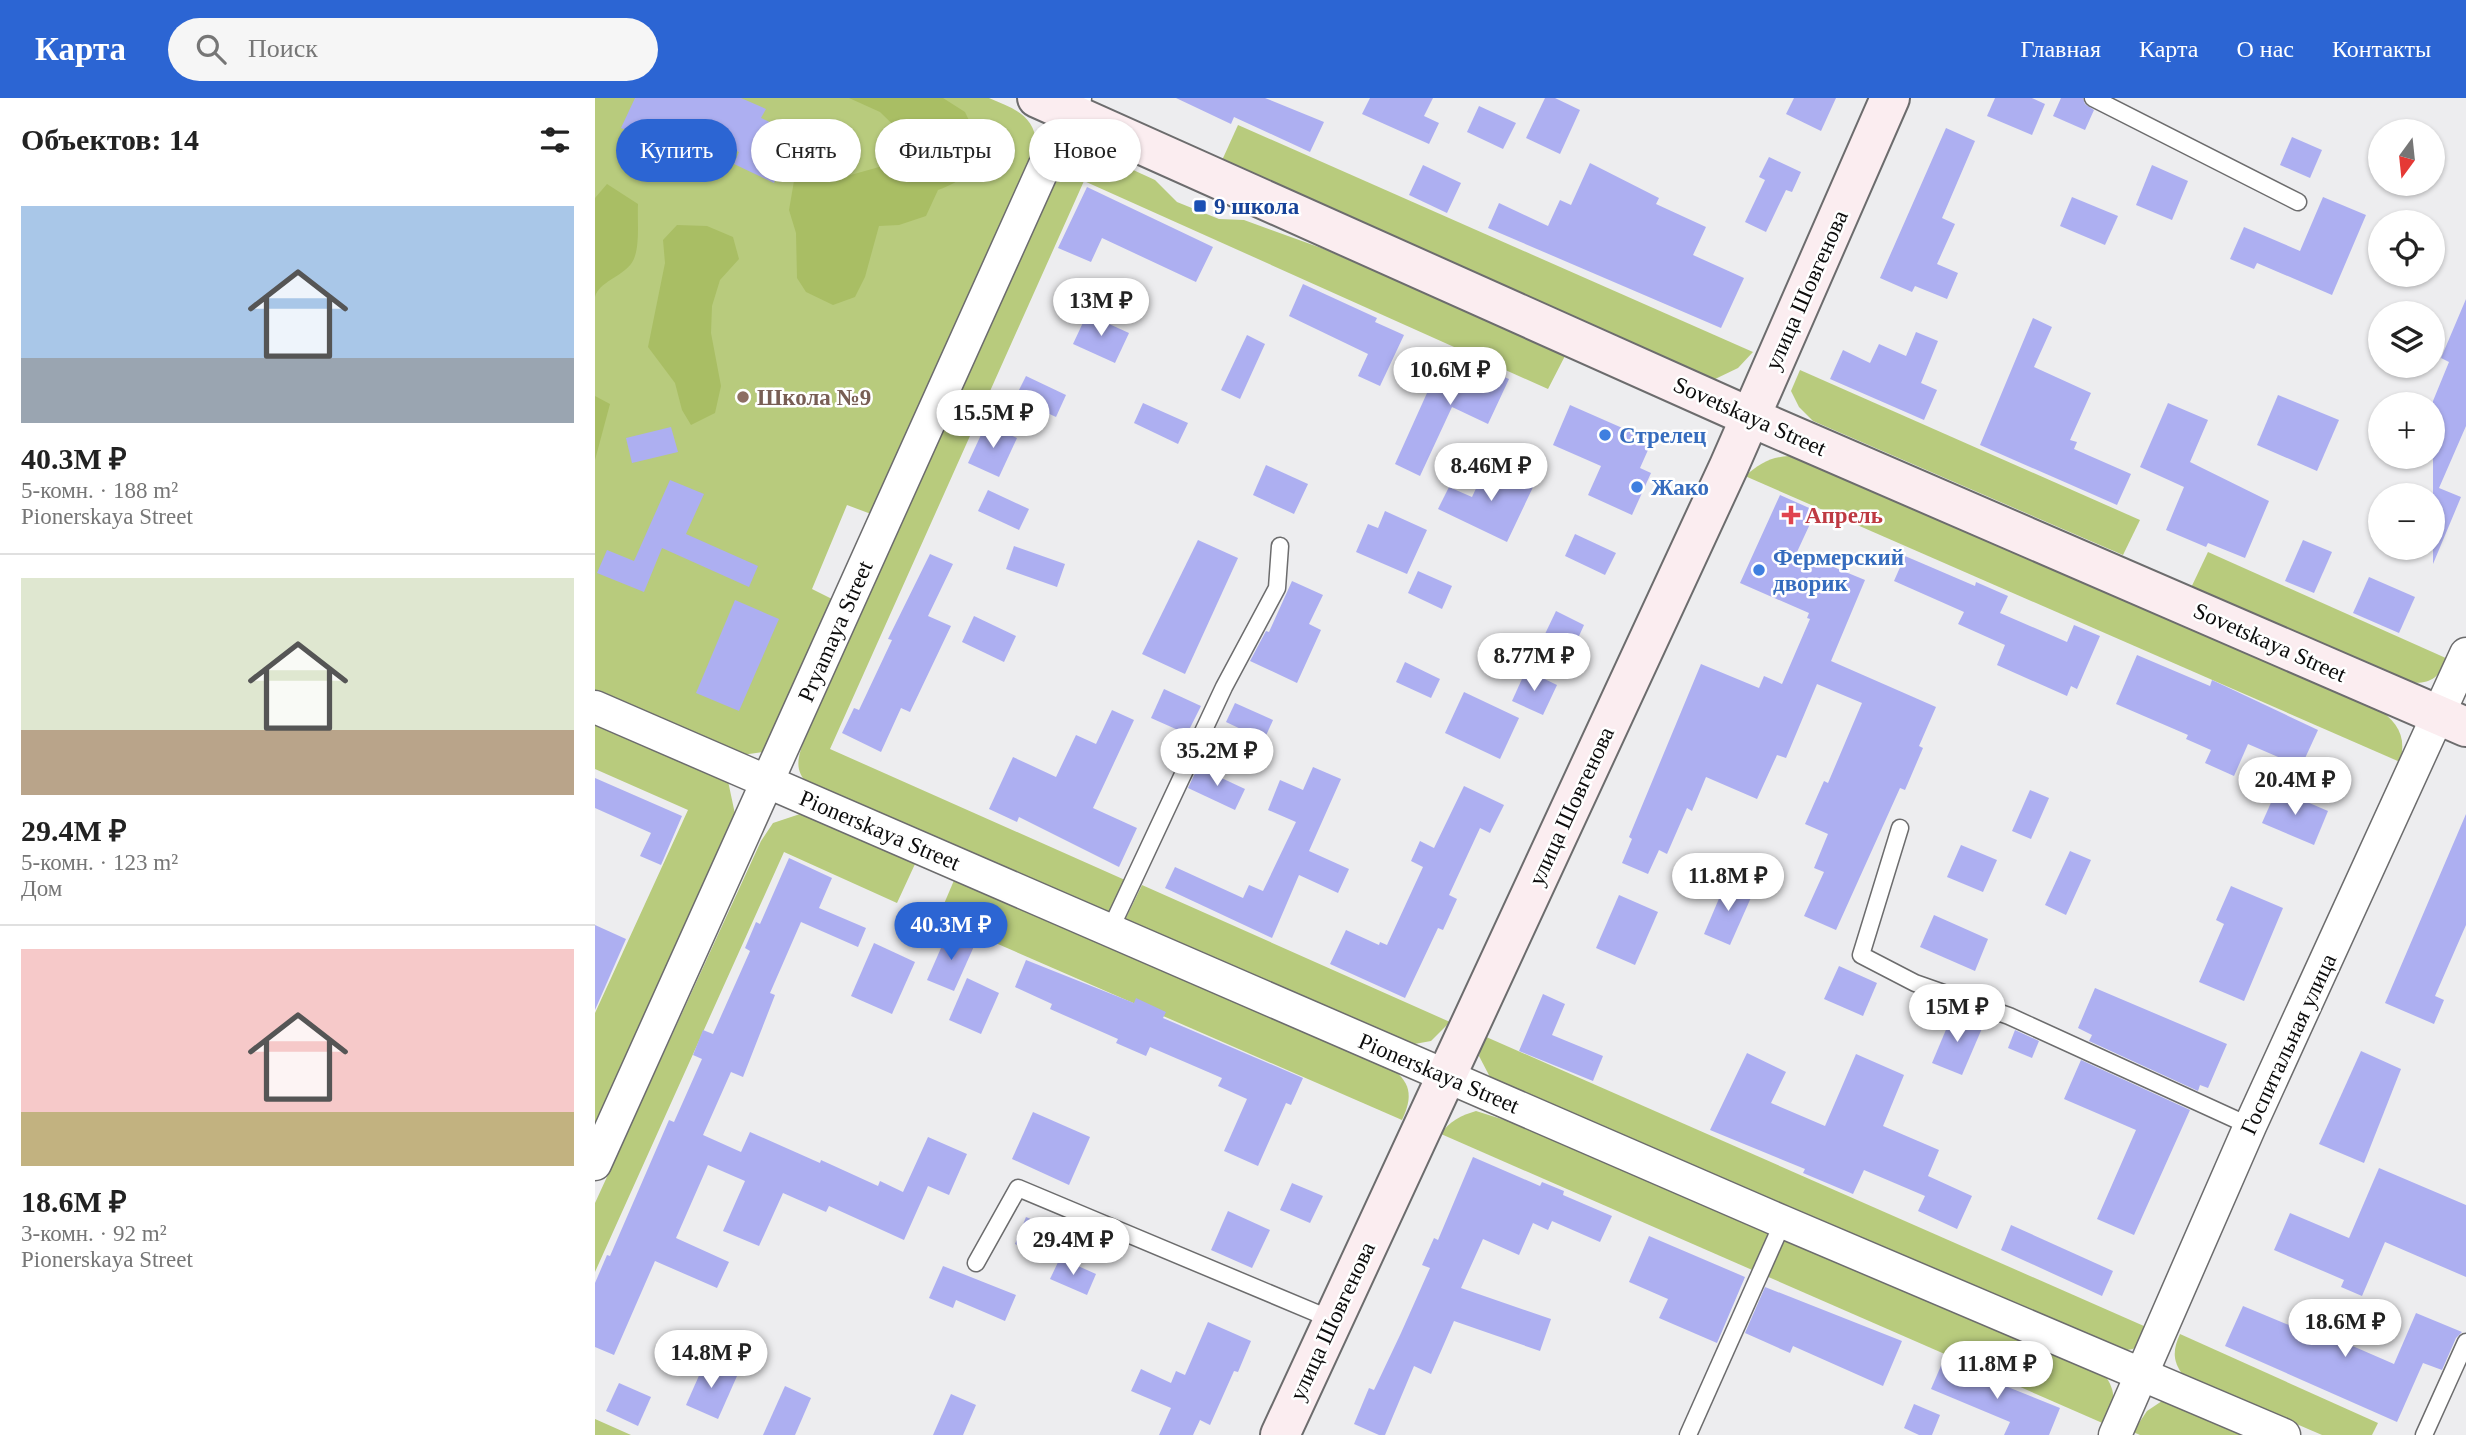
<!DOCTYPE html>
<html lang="ru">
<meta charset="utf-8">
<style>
body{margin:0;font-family:Georgia,serif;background:#f6f6f6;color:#222;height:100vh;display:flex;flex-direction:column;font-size:26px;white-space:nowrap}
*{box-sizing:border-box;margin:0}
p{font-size:23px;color:#767676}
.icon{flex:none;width:38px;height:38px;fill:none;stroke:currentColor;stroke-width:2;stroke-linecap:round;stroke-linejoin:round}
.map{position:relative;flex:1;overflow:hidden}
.sheet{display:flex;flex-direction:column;background:#fff;width:595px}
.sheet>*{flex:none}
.banner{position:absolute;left:21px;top:21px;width:665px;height:63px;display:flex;gap:14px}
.needle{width:46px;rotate:195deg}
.tools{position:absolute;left:1773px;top:21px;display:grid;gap:14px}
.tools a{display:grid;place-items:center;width:77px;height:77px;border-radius:50%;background:#fff;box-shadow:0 2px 5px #0004;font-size:35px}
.price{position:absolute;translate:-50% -60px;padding:0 16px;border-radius:24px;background:#fff;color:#222;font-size:23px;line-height:46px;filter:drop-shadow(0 2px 4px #0008)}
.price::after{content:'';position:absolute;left:50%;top:42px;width:21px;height:16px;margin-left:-10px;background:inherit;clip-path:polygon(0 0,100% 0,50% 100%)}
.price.current{background:#2c65d3;color:#fff}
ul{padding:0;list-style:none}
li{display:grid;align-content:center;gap:14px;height:371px;padding:0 21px}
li+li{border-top:2px solid #e0e0e0}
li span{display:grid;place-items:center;height:217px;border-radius:0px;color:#555}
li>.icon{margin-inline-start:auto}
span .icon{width:126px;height:126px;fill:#fffc;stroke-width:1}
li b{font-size:30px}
h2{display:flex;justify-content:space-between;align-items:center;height:84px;padding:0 21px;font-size:30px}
.pill{padding:0 24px;border-radius:32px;background:#fff;box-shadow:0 2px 5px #0004;font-size:24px;line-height:63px}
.pill.current{background:#2c65d3;color:#fff}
header{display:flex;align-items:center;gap:42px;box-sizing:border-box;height:98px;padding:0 35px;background:#2c65d3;color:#fff}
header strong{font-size:33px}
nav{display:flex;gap:38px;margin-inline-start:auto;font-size:24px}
.search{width:490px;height:63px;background:#f6f6f6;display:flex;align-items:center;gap:18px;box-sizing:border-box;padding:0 24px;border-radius:38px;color:#767676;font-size:26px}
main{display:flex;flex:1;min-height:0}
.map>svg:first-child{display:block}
.green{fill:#b8cb7d}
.forest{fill:#a9be64}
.building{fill:#adaff1}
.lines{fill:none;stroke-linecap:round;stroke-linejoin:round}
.lane-casing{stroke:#6c6c6d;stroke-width:19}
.street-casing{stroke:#6c6c6d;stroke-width:35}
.secondary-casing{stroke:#6c6c6d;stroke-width:42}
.lane{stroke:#fff;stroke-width:16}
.street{stroke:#fff;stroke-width:32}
.secondary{stroke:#fbedf0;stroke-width:38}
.transit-dot{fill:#1a4fb4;stroke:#fff;stroke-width:2.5}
.education-dot{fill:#8d6e63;stroke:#fff;stroke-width:2.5}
.shop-dot{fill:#3f7fe0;stroke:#fff;stroke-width:2.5}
.health-dot{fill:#e0444e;stroke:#fff;stroke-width:2.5}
.labels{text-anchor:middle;stroke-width:5;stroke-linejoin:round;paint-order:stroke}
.transit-label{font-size:23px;font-weight:bold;fill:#164399;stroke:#fff;text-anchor:start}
.street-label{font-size:23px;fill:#0c0c0c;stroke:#fff}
.education-label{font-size:23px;font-weight:bold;fill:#785e54;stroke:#fff;text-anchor:start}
.shop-label{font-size:23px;font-weight:bold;fill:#366cbe;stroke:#fff;text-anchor:start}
.health-label{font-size:23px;font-weight:bold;fill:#be3a42;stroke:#fff;text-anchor:start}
</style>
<header>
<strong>Карта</strong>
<div class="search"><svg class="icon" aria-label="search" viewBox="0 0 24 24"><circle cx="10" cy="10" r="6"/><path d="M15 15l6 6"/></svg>Поиск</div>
<nav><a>Главная</a><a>Карта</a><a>О нас</a><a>Контакты</a></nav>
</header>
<main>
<section class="sheet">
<h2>Объектов: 14<svg class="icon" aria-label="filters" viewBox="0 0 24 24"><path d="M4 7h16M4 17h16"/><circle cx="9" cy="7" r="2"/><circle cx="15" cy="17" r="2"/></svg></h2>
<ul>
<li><span style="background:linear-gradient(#a9c7e8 70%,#9aa5b1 0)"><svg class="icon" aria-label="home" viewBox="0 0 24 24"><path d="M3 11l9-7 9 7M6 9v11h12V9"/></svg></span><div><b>40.3M ₽</b><p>5-комн. · 188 m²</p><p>Pionerskaya Street</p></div></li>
<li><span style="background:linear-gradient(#dfe7d0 70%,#b9a48a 0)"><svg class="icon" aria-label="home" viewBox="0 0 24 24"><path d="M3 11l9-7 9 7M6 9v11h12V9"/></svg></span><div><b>29.4M ₽</b><p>5-комн. · 123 m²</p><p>Дом</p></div></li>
<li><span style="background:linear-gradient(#f6c9c9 75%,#c2b280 0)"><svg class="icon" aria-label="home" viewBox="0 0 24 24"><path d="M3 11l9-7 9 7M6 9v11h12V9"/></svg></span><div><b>18.6M ₽</b><p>3-комн. · 92 m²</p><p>Pionerskaya Street</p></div></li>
</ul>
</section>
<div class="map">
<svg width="1871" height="1337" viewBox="0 0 1871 1337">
<rect width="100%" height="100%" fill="#ededef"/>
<g class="green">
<path d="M0,0h394c26,11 45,17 48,47l-158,372 -32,-12 -35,84 22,11 -61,143 -10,9 -21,3 -147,-63z"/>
<polygon points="643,27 1158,254 1143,270 1116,283 624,69"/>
<path d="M499,54l61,28 22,22 42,17 25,1 80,29 242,105 -18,35 -464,-208 -254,568 295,131 -20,39 -296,-134c-16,-15 -11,-28 -4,-47l221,-502 44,-80z"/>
<polygon points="1205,272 1545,422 1528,457 1218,323 1204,309 1196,293"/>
<path d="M1194,358l586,251c23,14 32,30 25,55l-655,-286c14,-12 25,-19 44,-20z"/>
<path d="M1613,454l240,107c-11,21 -19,26 -43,23l-216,-90z"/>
<polygon points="0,625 133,683 140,716 0,1026 0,915 93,712 0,671"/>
<polygon points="205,716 320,766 302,805 189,754 0,1174 0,1105 166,743 178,725"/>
<path d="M360,780l440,193c18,15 16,29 7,49l-464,-202z"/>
<polygon points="547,787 855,924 836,943 814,947 528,826"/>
<polygon points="889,938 1558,1232 1538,1251 1520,1254 896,981 884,958"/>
<path d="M881,1013l51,16 577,247c14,19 10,31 3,51l-666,-291c7,-12 21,-19 35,-23z"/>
<path d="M1585,1236l198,89 -6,12h-50l-139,-60c-11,-14 -10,-26 -3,-41z"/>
<polygon points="1567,1303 1577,1304 1657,1337 1545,1337 1538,1334 1552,1313"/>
<polygon points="0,1321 36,1337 0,1337"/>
</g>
<g class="forest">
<path d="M254,0h94l22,14 17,36c-7,23 -21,34 -44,42l-12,26 -27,9 -20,1 -14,51 -10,20 -22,8 -27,-13 -9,-14 -1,-45 -7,-23 5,-29 10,-3h36l64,-18 9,-16 -33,-32z"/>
<path d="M12,86l31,20c-1,16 3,47 -7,60 -10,13 -32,18 -36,33v-99z"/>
<polygon points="82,127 112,128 138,139 144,161 125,182 117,208 116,235 126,288 120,315 96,327 87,312 80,285 53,249 70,165 68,142"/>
<polygon points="0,298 15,306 0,362"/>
</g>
<g class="building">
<polygon points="40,0 146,0 171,11 166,20 201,36 179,85 139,66 144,54 98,34 88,57 26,30"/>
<polygon points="581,0 670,0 729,24 715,54 639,19 636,26"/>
<polygon points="775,0 838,0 829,18 844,25 834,46 767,16"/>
<polygon points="950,0 960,0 985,12 965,56 931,40"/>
<polygon points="1199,0 1241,0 1226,33 1191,16"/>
<polygon points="1400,0 1437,0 1450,6 1437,37 1392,18"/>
<polygon points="1466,0 1488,0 1490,6 1499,12 1490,32 1458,18"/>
<polygon points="884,8 921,25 908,51 872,34"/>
<polygon points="1351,30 1380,43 1347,120 1360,126 1342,166 1363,175 1352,201 1320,188 1317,194 1285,180"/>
<polygon points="1697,39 1727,52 1715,80 1685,67"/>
<polygon points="1174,59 1206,74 1197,94 1191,92 1171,134 1150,124 1170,82 1164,79"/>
<polygon points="995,65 1064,100 1061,106 1111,129 1098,157 1149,180 1126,230 893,130 904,105 953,128 965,102 976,107"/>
<polygon points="828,67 866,85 852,115 814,97"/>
<polygon points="1557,67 1593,83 1577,122 1541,107"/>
<polygon points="492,89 618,149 601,184 507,140 496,164 463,150"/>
<polygon points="1477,99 1523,118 1510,147 1465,128"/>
<polygon points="1728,99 1771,117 1737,197 1662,165 1659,171 1635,161 1649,129 1705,153"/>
<polygon points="708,186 782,220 780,224 809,237 785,288 763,278 773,256 694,218"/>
<polygon points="1871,201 1871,328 1844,390 1866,399 1838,466 1838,303 1854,264 1846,260"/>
<polygon points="492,216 534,235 520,265 478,246"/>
<polygon points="1438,220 1457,229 1439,269 1496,295 1475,342 1482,344 1479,351 1536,376 1522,407 1385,347"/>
<polygon points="1321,234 1343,243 1326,285 1342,292 1329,322 1235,281 1248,252 1275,265 1284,246 1311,258"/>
<polygon points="652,237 670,246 645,301 626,292"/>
<polygon points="850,255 914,281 893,326 857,309 825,378 800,366"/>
<polygon points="431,278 471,297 461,319 420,300"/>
<polygon points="1683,297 1744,322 1722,373 1662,347"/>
<polygon points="548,305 593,325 583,346 539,325"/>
<polygon points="1573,305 1613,322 1595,364 1674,403 1650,460 1613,445 1611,449 1571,432 1589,389 1545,369"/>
<polygon points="975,307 1057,343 1045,370 1056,375 1037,417 993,397 1006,368 958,347"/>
<polygon points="391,326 422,340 404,379 373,365"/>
<polygon points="76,329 83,354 37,365 31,340"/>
<polygon points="893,365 939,387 912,444 843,411 854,389 877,399"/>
<polygon points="671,367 713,386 699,416 658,397"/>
<polygon points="75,382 109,396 91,436 163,468 154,489 67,450 49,494 2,475 12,452 39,463"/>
<polygon points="393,392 434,411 424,432 383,413"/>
<polygon points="1185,397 1221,413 1202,454 1270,482 1236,563 1341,609 1324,648 1328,650 1310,692 1305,690 1241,832 1209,818 1229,774 1219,770 1233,736 1210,726 1229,683 1233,685 1267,605 1222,586 1191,660 1182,657 1162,701 1111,679 1097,713 1092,710 1072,756 1064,752 1053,776 1027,765 1037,741 1034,739 1106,566 1164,590 1169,578 1187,586 1215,521 1212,520 1214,515 1145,485"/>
<polygon points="790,413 832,432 812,476 761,454 773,426 783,430"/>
<polygon points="980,436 1021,455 1010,477 970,458"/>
<polygon points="603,442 643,460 590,576 547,556"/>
<polygon points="1708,442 1737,454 1719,495 1690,483"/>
<polygon points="419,448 470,466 462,489 411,471"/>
<polygon points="335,456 358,466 333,518 356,528 315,614 306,610 286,654 247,635 259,610 264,612 297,542 293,541"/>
<polygon points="1310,458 1380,488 1381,484 1413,498 1405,515 1472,544 1479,527 1505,538 1482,591 1476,588 1472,598 1402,567 1410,547 1363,526 1369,514 1299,483"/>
<polygon points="823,473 857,488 847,511 813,495"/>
<polygon points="1774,479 1820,499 1804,535 1758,515"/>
<polygon points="697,483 728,497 714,526 726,532 702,585 655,563 671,533 674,534"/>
<polygon points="140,502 184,521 144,613 101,595"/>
<polygon points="961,513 989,527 979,549 950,536"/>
<polygon points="379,518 421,538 409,564 367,544"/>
<polygon points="1542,557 1615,588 1617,582 1723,632 1706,669 1653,646 1639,678 1610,665 1616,652 1591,641 1593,637 1521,606"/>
<polygon points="810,564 845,581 836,600 801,584"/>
<polygon points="931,572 962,587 948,617 917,603"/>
<polygon points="569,591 606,608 592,636 556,620"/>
<polygon points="869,594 924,620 905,661 850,635"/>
<polygon points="640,605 678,622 669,642 631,624"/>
<polygon points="517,612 539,622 498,710 542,730 524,769 424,719 422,724 394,711 418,659 461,679 481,637 501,646"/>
<polygon points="603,669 650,691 640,712 593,690"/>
<polygon points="718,669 746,681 714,753 754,771 743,795 704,777 677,840 570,790 580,769 648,800 654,787 668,793 701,724 673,712 685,682 708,692"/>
<polygon points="0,680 87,718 66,767 45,758 56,735 0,710"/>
<polygon points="869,688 909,707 895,735 885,730 854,797 862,801 848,832 843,830 810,900 735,866 751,832 784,847 785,844 792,847 828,769 816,763 825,743 839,750"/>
<polygon points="1682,691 1733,713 1719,747 1667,725"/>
<polygon points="1435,692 1454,700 1436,741 1417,733"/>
<polygon points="1871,716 1871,827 1840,898 1849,902 1839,926 1790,905"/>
<polygon points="1366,747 1402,762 1388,794 1352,779"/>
<polygon points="1475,753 1496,762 1471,817 1450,807"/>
<polygon points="194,760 237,780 224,810 271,830 263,849 206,824 175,895 180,897 148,979 136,974 108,1037 146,1054 155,1034 225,1065 226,1062 283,1088 285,1083 308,1094 333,1039 372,1056 354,1097 333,1088 309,1142 234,1108 231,1114 188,1095 164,1148 128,1133 150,1083 113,1067 81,1140 134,1164 122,1190 60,1163 19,1257 0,1249 0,1185 12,1157 15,1158 74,1022 79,1024 107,961 98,957 108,932 118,936 155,853 150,850 161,824 165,826"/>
<polygon points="1131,784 1158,795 1135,847 1109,836"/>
<polygon points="1636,788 1688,810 1649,903 1604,884 1629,826 1621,822"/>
<polygon points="1024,797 1063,814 1040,867 1001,850"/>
<polygon points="1339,817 1393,841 1380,873 1325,849"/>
<polygon points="0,827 31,841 0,912"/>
<polygon points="353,834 380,846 359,893 332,882"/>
<polygon points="279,845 320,864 297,916 256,898"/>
<polygon points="431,862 539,905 541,900 571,914 568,920 708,980 696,1007 691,1005 663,1068 629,1053 652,1001 623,988 627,980 555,949 551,958 521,945 523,941 455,911 457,906 420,889"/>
<polygon points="1244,868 1282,885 1268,918 1229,901"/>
<polygon points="372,880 404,895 386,936 354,922"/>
<polygon points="1500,890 1632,946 1613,990 1605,987 1603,993 1494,943 1497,937 1483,930"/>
<polygon points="948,896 970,906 957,937 1008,958 998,983 924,953"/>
<polygon points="1358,915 1388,928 1367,977 1337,965"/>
<polygon points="1420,932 1444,943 1437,960 1413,950"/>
<polygon points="1766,953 1806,971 1769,1065 1724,1046"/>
<polygon points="1152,955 1191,974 1176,1005 1230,1028 1261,956 1309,977 1288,1028 1344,1052 1333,1078 1377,1098 1362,1131 1323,1113 1330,1098 1269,1072 1258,1096 1208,1075 1210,1071 1115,1032"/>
<polygon points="1486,962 1595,1012 1539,1137 1502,1121 1541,1032 1469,1001"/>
<polygon points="438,1014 495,1039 474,1087 417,1061"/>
<polygon points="878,1059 945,1088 947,1084 969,1093 968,1097 1017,1118 1005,1144 957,1123 953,1132 938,1125 924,1157 888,1141 866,1190 956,1221 945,1253 859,1223 836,1276 819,1268 790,1337 784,1337 759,1326 774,1290 779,1292 806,1235 835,1170 827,1167 839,1140 843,1142"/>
<polygon points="1784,1070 1871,1107 1871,1179 1790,1144 1767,1198 1746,1189 1749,1182 1679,1152 1695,1115 1754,1140"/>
<polygon points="697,1085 728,1098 715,1125 685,1112"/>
<polygon points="633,1113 675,1132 657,1170 616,1152"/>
<polygon points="431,1119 462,1132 449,1159 420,1146"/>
<polygon points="1416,1127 1518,1173 1507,1198 1406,1152"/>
<polygon points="1054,1138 1150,1179 1122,1245 1064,1220 1073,1201 1034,1184"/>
<polygon points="465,1160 501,1176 492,1197 455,1181"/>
<polygon points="348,1168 421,1197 410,1223 361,1202 358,1210 334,1200"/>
<polygon points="1170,1189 1307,1243 1288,1288 1198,1248 1195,1255 1150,1235"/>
<polygon points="1648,1208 1713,1235 1717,1226 1748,1239 1746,1243 1799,1266 1821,1215 1867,1234 1861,1240 1847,1272 1828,1265 1802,1324 1630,1248"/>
<polygon points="613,1224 656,1243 643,1274 639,1273 615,1327 605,1322 598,1337 564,1337 576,1310 536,1293 546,1271 576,1285 581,1273 590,1277"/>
<polygon points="1348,1263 1465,1310 1454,1337 1409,1337 1415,1324 1336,1291"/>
<polygon points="110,1264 142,1278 123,1321 91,1307"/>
<polygon points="24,1285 56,1299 43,1328 11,1313"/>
<polygon points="190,1288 216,1300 200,1337 168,1337"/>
<polygon points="356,1296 381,1307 368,1337 338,1337"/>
<polygon points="1319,1306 1345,1317 1337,1337 1324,1337 1309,1330"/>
</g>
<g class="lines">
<g class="lane-casing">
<g id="lane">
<polyline points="1498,0 1703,104"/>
<polyline points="1305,730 1266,857 1320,885 1414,918 1655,1028"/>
<polyline points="515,832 629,589 682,490 685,448"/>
<polyline points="381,1165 423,1090 738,1222"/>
<polyline points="1093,1337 1188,1124"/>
<polyline points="1829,1337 1871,1244"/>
</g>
</g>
<g class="street-casing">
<g id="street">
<polyline points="0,609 1188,1124 1689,1337"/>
<polyline points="0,1066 480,0"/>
<polyline points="1520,1337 1655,1028 1871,556"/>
</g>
</g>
<g class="secondary-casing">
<g id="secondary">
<polyline points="442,0 1155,319 1871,629"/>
<polyline points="685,1337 1134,368 1295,0"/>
</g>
</g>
<use href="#lane" class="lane"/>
<use href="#street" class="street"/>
<use href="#secondary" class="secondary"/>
</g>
<rect class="transit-dot" x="598" y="101" width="14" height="14" rx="3.5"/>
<circle class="education-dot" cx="148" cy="299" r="7"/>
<g class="shop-dot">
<circle cx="1010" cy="337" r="7"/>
<circle cx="1042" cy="389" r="7"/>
<circle cx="1164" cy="472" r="7"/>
</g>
<path class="health-dot" d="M1192.5 406.5h7v7h7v7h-7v7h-7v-7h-7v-7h7z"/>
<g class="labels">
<g class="transit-label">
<text x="619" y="116">9 школа</text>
</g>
<g class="street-label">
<text transform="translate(1211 192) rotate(-66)" y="8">улица Шовгенова</text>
<text transform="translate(1155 318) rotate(24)" y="8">Sovetskaya Street</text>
<text transform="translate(240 533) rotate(-66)" y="8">Pryamaya Street</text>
<text transform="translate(1675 544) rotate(24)" y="8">Sovetskaya Street</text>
<text transform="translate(976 708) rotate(-65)" y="8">улица Шовгенова</text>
<text transform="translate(285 732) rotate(23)" y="8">Pionerskaya Street</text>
<text transform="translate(1693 946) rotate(-65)" y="8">Госпитальная улица</text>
<text transform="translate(844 975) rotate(23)" y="8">Pionerskaya Street</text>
<text transform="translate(737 1223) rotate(-65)" y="8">улица Шовгенова</text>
</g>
<g class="education-label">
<text x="162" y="307">Школа №9</text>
</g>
<g class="shop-label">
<text x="1024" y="345">Стрелец</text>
<text x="1056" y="397">Жако</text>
<text x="1178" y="467">Фермерский<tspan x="1178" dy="26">дворик</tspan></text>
</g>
<g class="health-label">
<text x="1210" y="425">Апрель</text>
</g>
</g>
</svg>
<div class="tools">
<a><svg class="needle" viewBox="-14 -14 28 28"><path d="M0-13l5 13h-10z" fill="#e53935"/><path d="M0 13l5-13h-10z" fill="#767676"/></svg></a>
<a><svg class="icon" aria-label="locate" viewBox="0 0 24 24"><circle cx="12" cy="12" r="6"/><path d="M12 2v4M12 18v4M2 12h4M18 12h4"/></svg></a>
<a><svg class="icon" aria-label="layers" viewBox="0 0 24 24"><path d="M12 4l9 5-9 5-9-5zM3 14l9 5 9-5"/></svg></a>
<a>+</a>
<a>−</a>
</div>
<b class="price" style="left:506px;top:240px">13M ₽</b>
<b class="price" style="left:855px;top:309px">10.6M ₽</b>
<b class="price" style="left:398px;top:352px">15.5M ₽</b>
<b class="price" style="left:896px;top:405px">8.46M ₽</b>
<b class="price" style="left:939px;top:595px">8.77M ₽</b>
<b class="price" style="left:622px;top:690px">35.2M ₽</b>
<b class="price" style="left:1700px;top:719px">20.4M ₽</b>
<b class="price" style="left:1133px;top:815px">11.8M ₽</b>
<b class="price current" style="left:356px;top:864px">40.3M ₽</b>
<b class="price" style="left:1362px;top:946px">15M ₽</b>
<b class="price" style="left:478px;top:1179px">29.4M ₽</b>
<b class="price" style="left:1750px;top:1261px">18.6M ₽</b>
<b class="price" style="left:116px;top:1292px">14.8M ₽</b>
<b class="price" style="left:1402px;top:1303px">11.8M ₽</b>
<div class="banner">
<a class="pill current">Купить</a>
<a class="pill">Снять</a>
<a class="pill">Фильтры</a>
<a class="pill">Новое</a>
</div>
</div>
</main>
